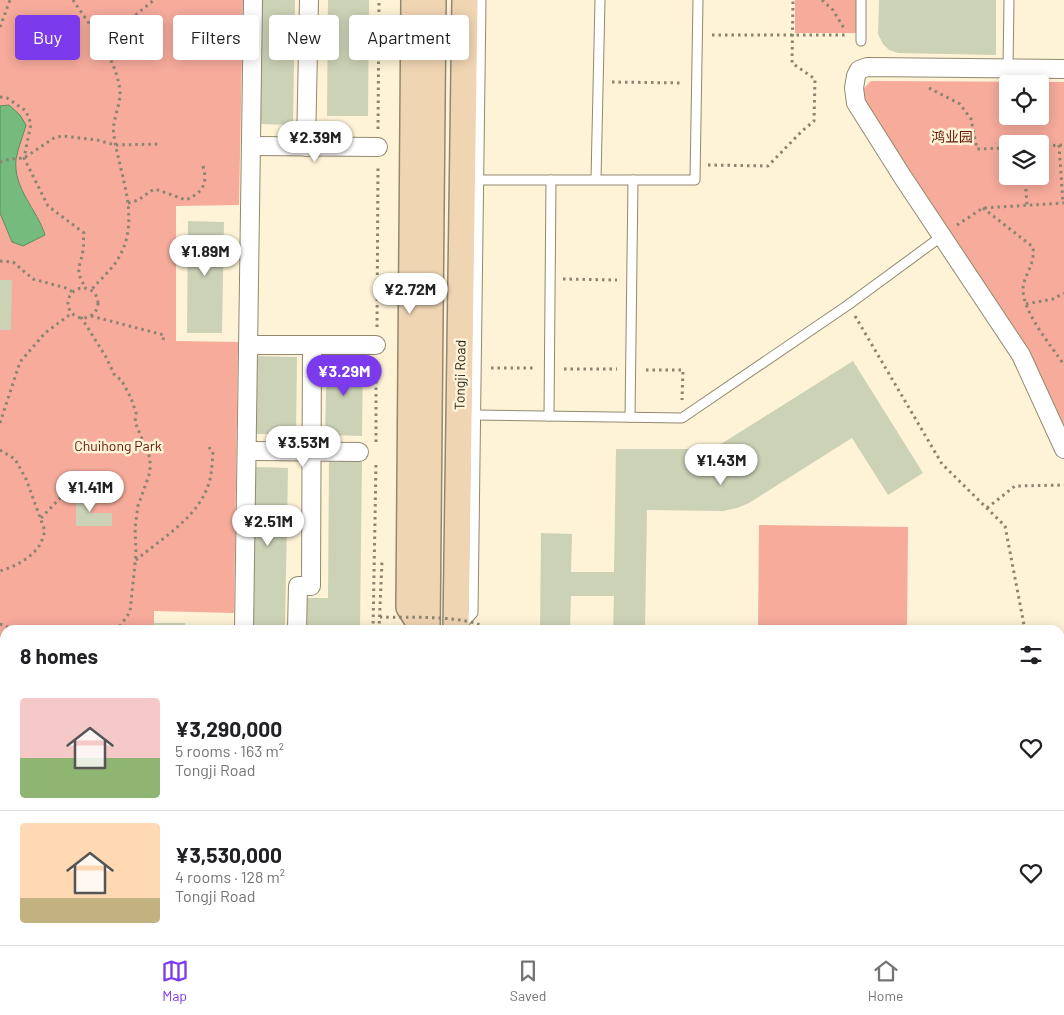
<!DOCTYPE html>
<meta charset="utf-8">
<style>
body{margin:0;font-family:Barlow,"Noto Sans SC",sans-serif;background:#f2f2f2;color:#202124;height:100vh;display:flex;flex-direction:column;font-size:19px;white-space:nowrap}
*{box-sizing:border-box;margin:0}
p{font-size:16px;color:#757577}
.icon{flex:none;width:28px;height:28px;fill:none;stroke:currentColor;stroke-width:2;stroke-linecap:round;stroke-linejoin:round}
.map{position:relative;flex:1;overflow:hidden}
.sheet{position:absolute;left:0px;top:625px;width:1065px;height:320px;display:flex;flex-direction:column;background:#fff;border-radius:15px 15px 0 0;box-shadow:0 2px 12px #0003}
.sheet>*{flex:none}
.banner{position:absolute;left:15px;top:15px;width:500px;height:45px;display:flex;gap:10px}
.tools{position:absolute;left:999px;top:75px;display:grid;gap:10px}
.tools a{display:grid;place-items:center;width:50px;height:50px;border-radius:5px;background:#fff;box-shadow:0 2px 12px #0003;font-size:25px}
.price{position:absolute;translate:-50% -42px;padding:0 11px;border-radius:18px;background:#fff;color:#222;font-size:16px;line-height:32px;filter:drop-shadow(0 1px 2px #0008)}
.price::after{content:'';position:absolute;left:50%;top:30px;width:15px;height:11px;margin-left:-8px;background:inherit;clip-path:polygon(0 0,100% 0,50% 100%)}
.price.on{background:#7c3aed;color:#fff}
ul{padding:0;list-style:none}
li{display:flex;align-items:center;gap:15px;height:125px;padding:0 20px}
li+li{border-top:1px solid #e0e0e0}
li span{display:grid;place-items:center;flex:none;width:140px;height:100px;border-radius:5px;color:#555}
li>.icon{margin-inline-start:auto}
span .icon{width:60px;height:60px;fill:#fffc;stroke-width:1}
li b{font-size:21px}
h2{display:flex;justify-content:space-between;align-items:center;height:60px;padding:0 20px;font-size:21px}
.pill{padding:0 18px;border-radius:5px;background:#fff;box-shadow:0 2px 12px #0003;font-size:18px;line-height:45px}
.pill.on{background:#7c3aed;color:#fff}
.tab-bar{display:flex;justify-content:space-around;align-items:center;height:70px;border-top:1px solid #e0e0e0;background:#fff;font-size:14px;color:#757577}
.tab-bar a{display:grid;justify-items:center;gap:2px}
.tab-bar .on{color:#7c3aed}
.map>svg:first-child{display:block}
.green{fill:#f6ab9b;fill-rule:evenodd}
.water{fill:#76bb7e;stroke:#5c8c5e}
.building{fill:#cbd2b6}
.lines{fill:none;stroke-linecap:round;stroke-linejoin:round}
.lane-casing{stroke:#92886e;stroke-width:11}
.street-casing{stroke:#92886e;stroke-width:20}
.secondary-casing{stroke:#92886e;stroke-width:28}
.path{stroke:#8b8471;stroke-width:3;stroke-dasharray:2.5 4;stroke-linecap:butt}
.lane{stroke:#fff;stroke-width:9}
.street{stroke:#fff;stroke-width:18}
.secondary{stroke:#f0d5b3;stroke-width:25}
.path-bridge{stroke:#8b8471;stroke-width:3;stroke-dasharray:2.5 4;stroke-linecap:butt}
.labels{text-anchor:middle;stroke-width:5;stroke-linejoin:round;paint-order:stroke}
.park-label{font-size:14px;fill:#641607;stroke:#fef3d7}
.street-label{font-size:14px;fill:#211e13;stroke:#fef3d7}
</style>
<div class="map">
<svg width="1064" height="945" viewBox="0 0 1064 945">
<rect width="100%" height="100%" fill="#fef3d7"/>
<g class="green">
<polygon points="0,0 243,0 239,205 176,206 176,341 238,342 234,613 154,611 154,630 5,630 5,678 0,678"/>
<rect x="795" y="0" width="63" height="33"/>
<path d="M871,81L1064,82V431L883,135L864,101V88ZM1008,84H1040V116H1008ZM1008,144H1040V176H1008Z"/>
<polygon points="759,525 908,527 907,630 758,630"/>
</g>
<path class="water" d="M9,105L20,115L26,125C23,136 18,148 16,159C13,189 37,209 45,235L23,246L12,242L0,213V106Z"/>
<g class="building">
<polygon points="262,0 295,0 293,125 259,124"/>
<polygon points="328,0 369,0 368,116 327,116"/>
<polygon points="879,0 996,0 996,55 898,53 889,50 883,44 878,34"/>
<polygon points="188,221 224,222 222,333 187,333"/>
<polygon points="0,280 12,280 11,330 0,330"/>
<polygon points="256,356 297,357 296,434 255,434"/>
<polygon points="327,358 363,358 362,436 325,435"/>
<polygon points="853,361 923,473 888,495 852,438 749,503 737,508 723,511 647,510 645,630 613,630 614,596 571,596 570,630 540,630 541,533 572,534 571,572 614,572 616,449 713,449"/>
<polygon points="329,459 362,459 360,627 304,626 304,598 328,598"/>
<polygon points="252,467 288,468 285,626 249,626"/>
<polygon points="76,494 91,494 91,513 112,513 112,526 76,526"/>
<rect x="154" y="623" width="31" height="7"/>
<polygon points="225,625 225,630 191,630 191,626"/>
<rect x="512" y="940" width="108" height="5"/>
</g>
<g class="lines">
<g class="lane-casing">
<g id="lane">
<polyline points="861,41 861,0"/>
<polyline points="1008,68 1009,0"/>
<polyline points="596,179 600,0"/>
<polyline points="478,180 695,180 698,0"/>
<polyline points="475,415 682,418 848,305 942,236"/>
<polyline points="549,416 551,180"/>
<polyline points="630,417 633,180"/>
<polyline points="461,626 473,613 481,0"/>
</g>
</g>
<g class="street-casing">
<g id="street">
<polyline points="1064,69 867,67 859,70 856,76 854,88 856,103 902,176 1021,355 1064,449"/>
<polyline points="251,146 378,147"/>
<polyline points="306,147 309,0"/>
<polyline points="248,345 376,345"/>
<polyline points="247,451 359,452"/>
<polyline points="244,630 253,0"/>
<polyline points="297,630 298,586 311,586 312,345"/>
<polyline points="1060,837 1064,838"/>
<polyline points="639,944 710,945"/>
</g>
</g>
<g class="secondary-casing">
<g id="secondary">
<polyline points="414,0 409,607 424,630"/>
<polyline points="427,630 433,0"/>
<polyline points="456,630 465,0"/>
<polyline points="0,722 5,722"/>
<polyline points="1060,726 1064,726"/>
<polyline points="427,940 427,945"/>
<polyline points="407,945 407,940"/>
<polyline points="455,945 455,940"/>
<polyline points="473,945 473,940"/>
</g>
</g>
<g class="path">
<path d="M73,0C91,27 116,57 120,91C121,106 111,121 114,136C120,177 143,222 116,262C109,272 99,281 91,290"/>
<polyline points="822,0 833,10 845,30"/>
<polyline points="0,27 10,0"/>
<polyline points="712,35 848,35"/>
<polyline points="104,47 111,35 154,0"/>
<polyline points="612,82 683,83"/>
<polyline points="929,88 960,104 971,119 977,149 1008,148"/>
<path d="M0,97L7,98L26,111L31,124L24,158L48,206L84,233C83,239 84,245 83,250C80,269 74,269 86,288"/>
<polyline points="378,129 379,0"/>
<polyline points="1059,145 1063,203"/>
<polyline points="1040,146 1064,145"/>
<polyline points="0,162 10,159 24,158 54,138 62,136 97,140 115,145 161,144"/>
<polyline points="708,165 768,166 802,131 814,121 815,79 792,63 793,0"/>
<polyline points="1025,176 1027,205"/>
<path d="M128,203C141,201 144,194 155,189L186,200C203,192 208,184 203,166"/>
<path d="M983,208L1033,247C1035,266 1025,272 1023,288C1022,312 1051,345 1064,365"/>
<polyline points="957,225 983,208 1064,203"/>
<polyline points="0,261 13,262 33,279 66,288 73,292"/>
<polyline points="563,279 617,280"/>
<circle cx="83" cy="303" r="15"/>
<polyline points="1026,304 1053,299 1064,293"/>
<polyline points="91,316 164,335 163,341"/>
<polyline points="855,316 942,464 1005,526 1025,630"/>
<polyline points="81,317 106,357 114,374 122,381 131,398 136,413 135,422 150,458 150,472 138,506 135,528 136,554 130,612 119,627 113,630"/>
<polyline points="377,327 378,166"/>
<polyline points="491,368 535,368"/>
<polyline points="564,369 617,369"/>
<polyline points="646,370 683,370 682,400"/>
<polyline points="0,423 20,362 45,333 72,313"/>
<polyline points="376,442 376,363"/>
<path d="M0,450L15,459L26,479L45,531C43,536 42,542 39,546C30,559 14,567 0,571"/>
<polyline points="987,508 1015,486 1064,485"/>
<polyline points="41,518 62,496 84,479"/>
<path d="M136,560C162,538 198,518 209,483C212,473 212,463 213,452L207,445"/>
<polyline points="0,624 15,630"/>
<polyline points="373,630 376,463"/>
<polyline points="379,630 382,561"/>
<polyline points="0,678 5,678"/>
<polyline points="1060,700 1064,700"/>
</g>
<use href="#lane" class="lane"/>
<use href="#street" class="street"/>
<use href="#secondary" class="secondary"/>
<path class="path-bridge" d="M380,617C407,618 469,614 489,630"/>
</g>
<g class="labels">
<g class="park-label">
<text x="952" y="142">鸿业园</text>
<text x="118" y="451">Chuihong Park</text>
</g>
<g class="street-label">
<text transform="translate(460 375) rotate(-89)" y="5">Tongji Road</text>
</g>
</g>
</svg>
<div class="tools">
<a><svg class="icon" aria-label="locate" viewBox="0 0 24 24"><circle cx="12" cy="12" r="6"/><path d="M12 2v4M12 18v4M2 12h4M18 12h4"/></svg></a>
<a><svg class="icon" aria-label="layers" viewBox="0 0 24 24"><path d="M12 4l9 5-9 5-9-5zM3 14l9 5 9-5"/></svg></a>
</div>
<b class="price" style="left:315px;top:163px">¥2.39M</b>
<b class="price" style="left:205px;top:277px">¥1.89M</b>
<b class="price" style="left:410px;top:315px">¥2.72M</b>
<b class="price on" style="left:344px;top:397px">¥3.29M</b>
<b class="price" style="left:303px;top:468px">¥3.53M</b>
<b class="price" style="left:721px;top:486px">¥1.43M</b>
<b class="price" style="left:90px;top:513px">¥1.41M</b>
<b class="price" style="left:268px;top:547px">¥2.51M</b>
<div class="banner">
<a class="pill on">Buy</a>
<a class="pill">Rent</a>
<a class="pill">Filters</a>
<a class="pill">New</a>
<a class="pill">Apartment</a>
</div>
<section class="sheet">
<h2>8 homes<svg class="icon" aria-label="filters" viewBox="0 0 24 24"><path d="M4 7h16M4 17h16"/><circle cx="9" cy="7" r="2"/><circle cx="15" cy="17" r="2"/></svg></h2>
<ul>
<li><span style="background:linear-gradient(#f6c9c9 60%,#8fb573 0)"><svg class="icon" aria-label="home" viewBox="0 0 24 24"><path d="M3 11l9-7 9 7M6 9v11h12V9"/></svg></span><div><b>¥3,290,000</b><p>5 rooms · 163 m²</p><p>Tongji Road</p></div><svg class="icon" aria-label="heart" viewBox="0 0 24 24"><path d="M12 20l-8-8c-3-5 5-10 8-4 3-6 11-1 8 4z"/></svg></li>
<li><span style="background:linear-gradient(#ffd9b3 75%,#c2b280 0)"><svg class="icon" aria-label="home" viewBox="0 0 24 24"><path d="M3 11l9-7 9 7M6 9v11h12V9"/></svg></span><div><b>¥3,530,000</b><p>4 rooms · 128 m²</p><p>Tongji Road</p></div><svg class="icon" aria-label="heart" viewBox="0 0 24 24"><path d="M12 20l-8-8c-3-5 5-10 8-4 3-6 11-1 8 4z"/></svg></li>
</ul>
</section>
</div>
<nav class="tab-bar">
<a class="on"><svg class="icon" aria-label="map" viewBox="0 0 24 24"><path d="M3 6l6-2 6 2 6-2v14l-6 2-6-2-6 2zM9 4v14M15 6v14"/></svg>Map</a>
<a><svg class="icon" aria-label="saved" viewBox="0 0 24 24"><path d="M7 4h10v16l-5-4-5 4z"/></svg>Saved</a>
<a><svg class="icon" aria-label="home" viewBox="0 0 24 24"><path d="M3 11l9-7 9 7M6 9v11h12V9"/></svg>Home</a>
</nav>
